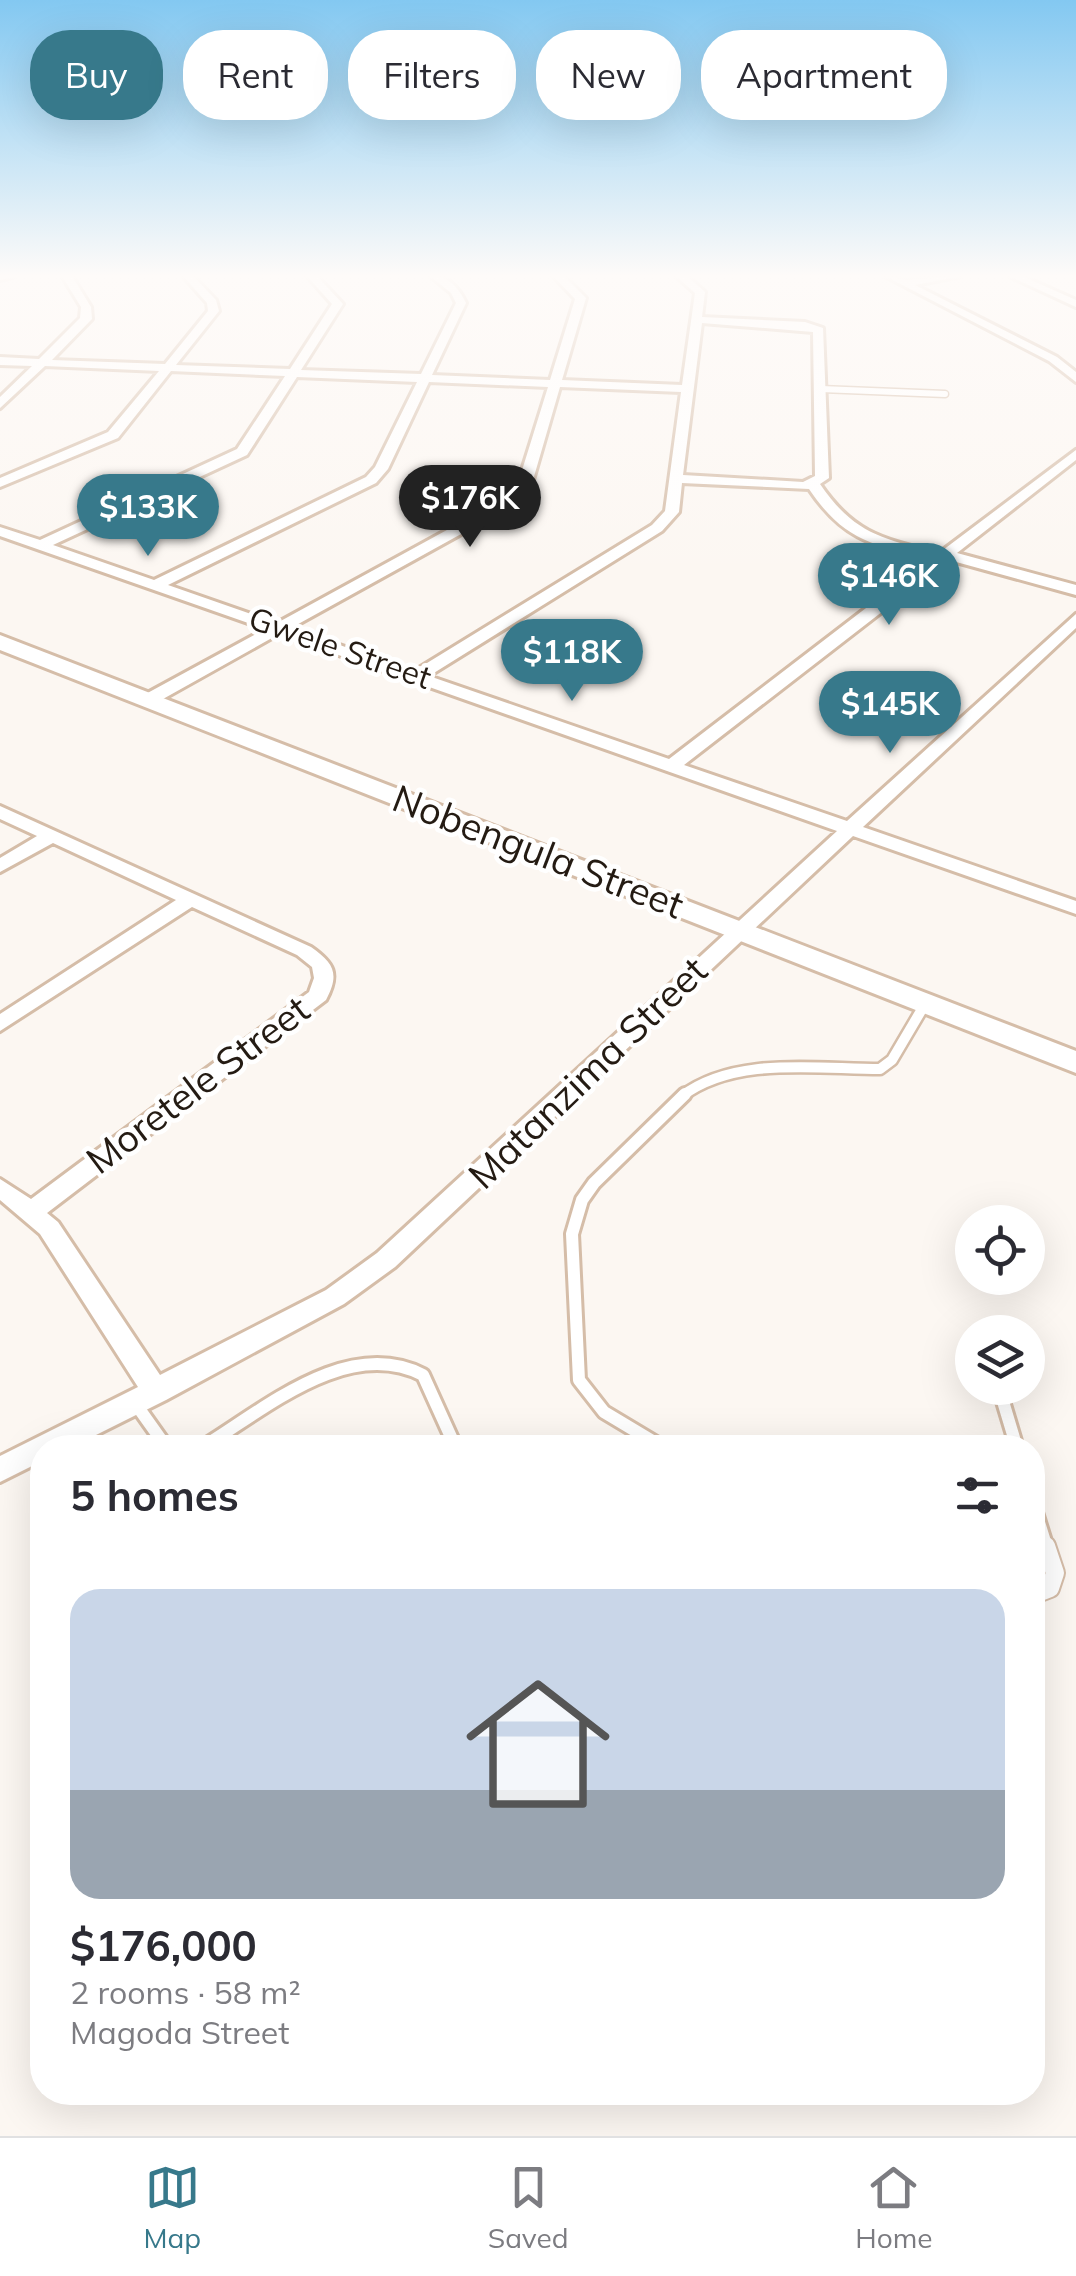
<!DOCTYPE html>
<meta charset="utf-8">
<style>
body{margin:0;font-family:Mulish,sans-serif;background:#f2f2f3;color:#2b2b33;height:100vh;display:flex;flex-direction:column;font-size:38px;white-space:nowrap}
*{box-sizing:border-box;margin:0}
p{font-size:32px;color:#7c7c81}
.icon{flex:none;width:55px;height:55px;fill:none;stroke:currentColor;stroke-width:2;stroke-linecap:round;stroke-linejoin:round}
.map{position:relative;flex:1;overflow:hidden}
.sheet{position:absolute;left:30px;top:1435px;width:1015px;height:670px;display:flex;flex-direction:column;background:#fff;border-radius:40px;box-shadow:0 10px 40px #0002}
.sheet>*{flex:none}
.hud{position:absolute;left:30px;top:30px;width:1018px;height:90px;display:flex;gap:20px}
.buttons{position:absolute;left:955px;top:1205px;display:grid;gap:20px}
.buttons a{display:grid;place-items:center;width:90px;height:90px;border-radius:50%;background:#fff;box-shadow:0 10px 40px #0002;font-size:50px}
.price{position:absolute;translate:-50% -85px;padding:0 22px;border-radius:35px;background:#37798b;color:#fff;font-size:32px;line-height:65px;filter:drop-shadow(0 2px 5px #0008)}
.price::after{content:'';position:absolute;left:50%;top:60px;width:30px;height:22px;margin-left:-15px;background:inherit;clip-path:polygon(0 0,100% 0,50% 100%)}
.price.on{background:#222;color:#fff}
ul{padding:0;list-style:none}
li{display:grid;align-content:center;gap:20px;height:530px;padding:0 40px}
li+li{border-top:2px solid #e1e1e2}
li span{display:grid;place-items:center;height:310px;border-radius:30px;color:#555}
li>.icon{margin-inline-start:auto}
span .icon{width:180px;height:180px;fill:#fffc;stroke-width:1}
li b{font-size:42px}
h2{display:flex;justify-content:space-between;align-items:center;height:120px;padding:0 40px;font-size:42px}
.tag{padding:0 35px;border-radius:40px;background:#fff;box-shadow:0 10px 40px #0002;font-size:35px;line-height:90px}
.tag.on{background:#37798b;color:#fff}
.tab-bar{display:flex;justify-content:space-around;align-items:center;height:140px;border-top:2px solid #e1e1e2;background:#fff;font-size:28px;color:#7c7c81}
.tab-bar a{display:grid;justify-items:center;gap:5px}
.tab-bar .on{color:#37798b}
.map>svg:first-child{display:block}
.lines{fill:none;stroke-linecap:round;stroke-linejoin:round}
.lane-far3-casing{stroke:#d5bda8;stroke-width:9}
.lane-far2-casing{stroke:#d5bda8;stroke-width:15}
.lane-far1-casing{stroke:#d5bda8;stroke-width:18}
.lane-casing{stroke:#d5bda8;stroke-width:22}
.street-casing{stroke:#d5bda8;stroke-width:6}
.secondary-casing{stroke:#d5bda8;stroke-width:6}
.lane-far3{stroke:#fff;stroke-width:6}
.lane-far2{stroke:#fff;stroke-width:10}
.lane-far1{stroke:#fff;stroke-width:12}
.lane{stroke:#fff;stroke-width:18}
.street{fill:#fff;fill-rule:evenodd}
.secondary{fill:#fff;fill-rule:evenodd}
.labels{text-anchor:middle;stroke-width:9;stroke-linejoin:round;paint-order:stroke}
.far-street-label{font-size:32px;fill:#241b13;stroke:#fff}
.street-label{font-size:38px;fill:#241b13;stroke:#fff}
</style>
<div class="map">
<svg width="1076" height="2136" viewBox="0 0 1076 2136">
<rect width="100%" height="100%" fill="#fcf7f2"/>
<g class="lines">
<g class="lane-far3-casing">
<polyline id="lane-far3" points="821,389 945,394"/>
</g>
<g class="lane-far2-casing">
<path id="lane-far2" d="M682,1096C735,1056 816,1069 880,1069L892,1060L925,1004"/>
</g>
<g class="lane-far1-casing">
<g id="lane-far1">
<polyline points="999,1388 1017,1448"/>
<polyline points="135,1403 167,1448"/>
<path d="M201,1448C264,1410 347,1336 423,1375L456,1448"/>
<polyline points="664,1448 604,1412 579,1380 572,1234 582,1200 594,1183 685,1094"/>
<polyline points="1032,1500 1047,1548"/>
</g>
</g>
<g class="lane-casing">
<polyline id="lane" points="1032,1595 1050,1588 1055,1573 1046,1546"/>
</g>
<g class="street-casing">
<g id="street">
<polygon points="0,276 16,276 0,280"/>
<path d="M62,276H72L91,307L92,319L52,360L165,364L208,311L207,303L183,276H193L216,300L219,311L176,365L290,369L332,304L307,276H317L343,304L301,370L421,374L456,303L451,293L430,276C448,275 459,288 466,303L432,375L550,380L575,299L553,276H564L586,298L562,380L682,385L695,293L676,276H687L705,292L702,317L805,322L823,328L829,478L820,484C854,534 883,539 939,553L1076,450V460L957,553L1076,585V595L949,560L684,765L847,821L1076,614V628L863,827L1076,901V914L853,836L395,1267L344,1304L166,1400L70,1448H42V1461L0,1482V1456L138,1387L40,1234L0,1200V1179L31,1199L309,992L314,978L312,967L297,955L192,907L0,1031V1014L176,900L53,843L0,872V858L37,836L0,819V806L311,947C334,963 340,974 326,1000L47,1213L58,1222L160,1375L326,1290L377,1253L837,831L279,634L154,704H142V696L265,629L0,536V527L40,540L237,449L285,376L171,371L118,438L0,487V478L108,432L159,371L45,366L0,408V397L32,366L0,365V357L39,359L80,318L81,307ZM702,323L813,332L815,476L803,482L683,475ZM297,377L417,382L375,467L366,477L154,580L53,545L247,455ZM429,382L548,387L519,480L509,496L277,623L168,585L376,483L388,469ZM560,387L681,392L665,511L652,525L414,671L291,628L519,502L533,480ZM682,483L809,489C844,541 873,545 930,559L669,759L429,676L662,531L679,512Z"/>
<polygon points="885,276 906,280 961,276 915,285 1057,357 1076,372 1076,382 1049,361"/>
<polygon points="1009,276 1022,276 1076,300 1076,307"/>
</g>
</g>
<g class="secondary-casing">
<polygon id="secondary" points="0,635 1076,1051 1076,1073 0,650"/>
</g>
<use href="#lane-far3" class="lane-far3"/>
<use href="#lane-far2" class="lane-far2"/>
<use href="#lane-far1" class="lane-far1"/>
<use href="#lane" class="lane"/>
<use href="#street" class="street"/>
<use href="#secondary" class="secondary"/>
</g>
<linearGradient id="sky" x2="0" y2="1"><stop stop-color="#83c8f1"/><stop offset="0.48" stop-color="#fefbf9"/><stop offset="1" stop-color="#fefbf9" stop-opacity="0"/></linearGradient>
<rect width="1076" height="575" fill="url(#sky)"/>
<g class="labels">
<g class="far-street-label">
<text transform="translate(340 648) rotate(19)" y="11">Gwele Street</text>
</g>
<g class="street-label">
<text transform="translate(538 852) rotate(21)" y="13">Nobengula Street</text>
<text transform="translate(588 1073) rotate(-44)" y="13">Matanzima Street</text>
<text transform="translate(198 1085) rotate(-37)" y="13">Moretele Street</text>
</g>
</g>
</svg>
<div class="buttons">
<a><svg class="icon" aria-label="locate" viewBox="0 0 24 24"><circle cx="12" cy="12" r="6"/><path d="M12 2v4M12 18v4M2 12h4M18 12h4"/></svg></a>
<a><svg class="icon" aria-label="layers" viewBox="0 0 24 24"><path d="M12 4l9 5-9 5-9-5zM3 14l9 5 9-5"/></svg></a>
</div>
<b class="price on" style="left:470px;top:550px">$176K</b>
<b class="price" style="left:148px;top:559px">$133K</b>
<b class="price" style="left:889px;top:628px">$146K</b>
<b class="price" style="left:572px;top:704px">$118K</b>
<b class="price" style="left:890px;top:756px">$145K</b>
<div class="hud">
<a class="tag on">Buy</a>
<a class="tag">Rent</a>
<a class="tag">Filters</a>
<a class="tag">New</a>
<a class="tag">Apartment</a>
</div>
<section class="sheet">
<h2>5 homes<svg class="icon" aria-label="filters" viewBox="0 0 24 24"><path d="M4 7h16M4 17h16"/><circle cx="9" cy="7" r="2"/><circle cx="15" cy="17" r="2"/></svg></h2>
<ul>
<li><span style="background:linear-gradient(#c9d6e8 65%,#9aa5b1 0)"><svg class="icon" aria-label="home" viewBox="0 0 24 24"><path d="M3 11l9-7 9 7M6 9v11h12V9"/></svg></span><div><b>$176,000</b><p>2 rooms · 58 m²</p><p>Magoda Street</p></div></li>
</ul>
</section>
</div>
<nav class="tab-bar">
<a class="on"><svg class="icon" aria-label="map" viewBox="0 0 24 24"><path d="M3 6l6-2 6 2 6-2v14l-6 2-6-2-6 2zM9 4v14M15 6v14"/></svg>Map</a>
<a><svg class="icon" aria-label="saved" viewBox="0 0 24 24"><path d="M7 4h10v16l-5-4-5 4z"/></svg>Saved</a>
<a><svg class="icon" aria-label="home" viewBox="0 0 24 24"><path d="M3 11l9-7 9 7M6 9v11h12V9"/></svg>Home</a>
</nav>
